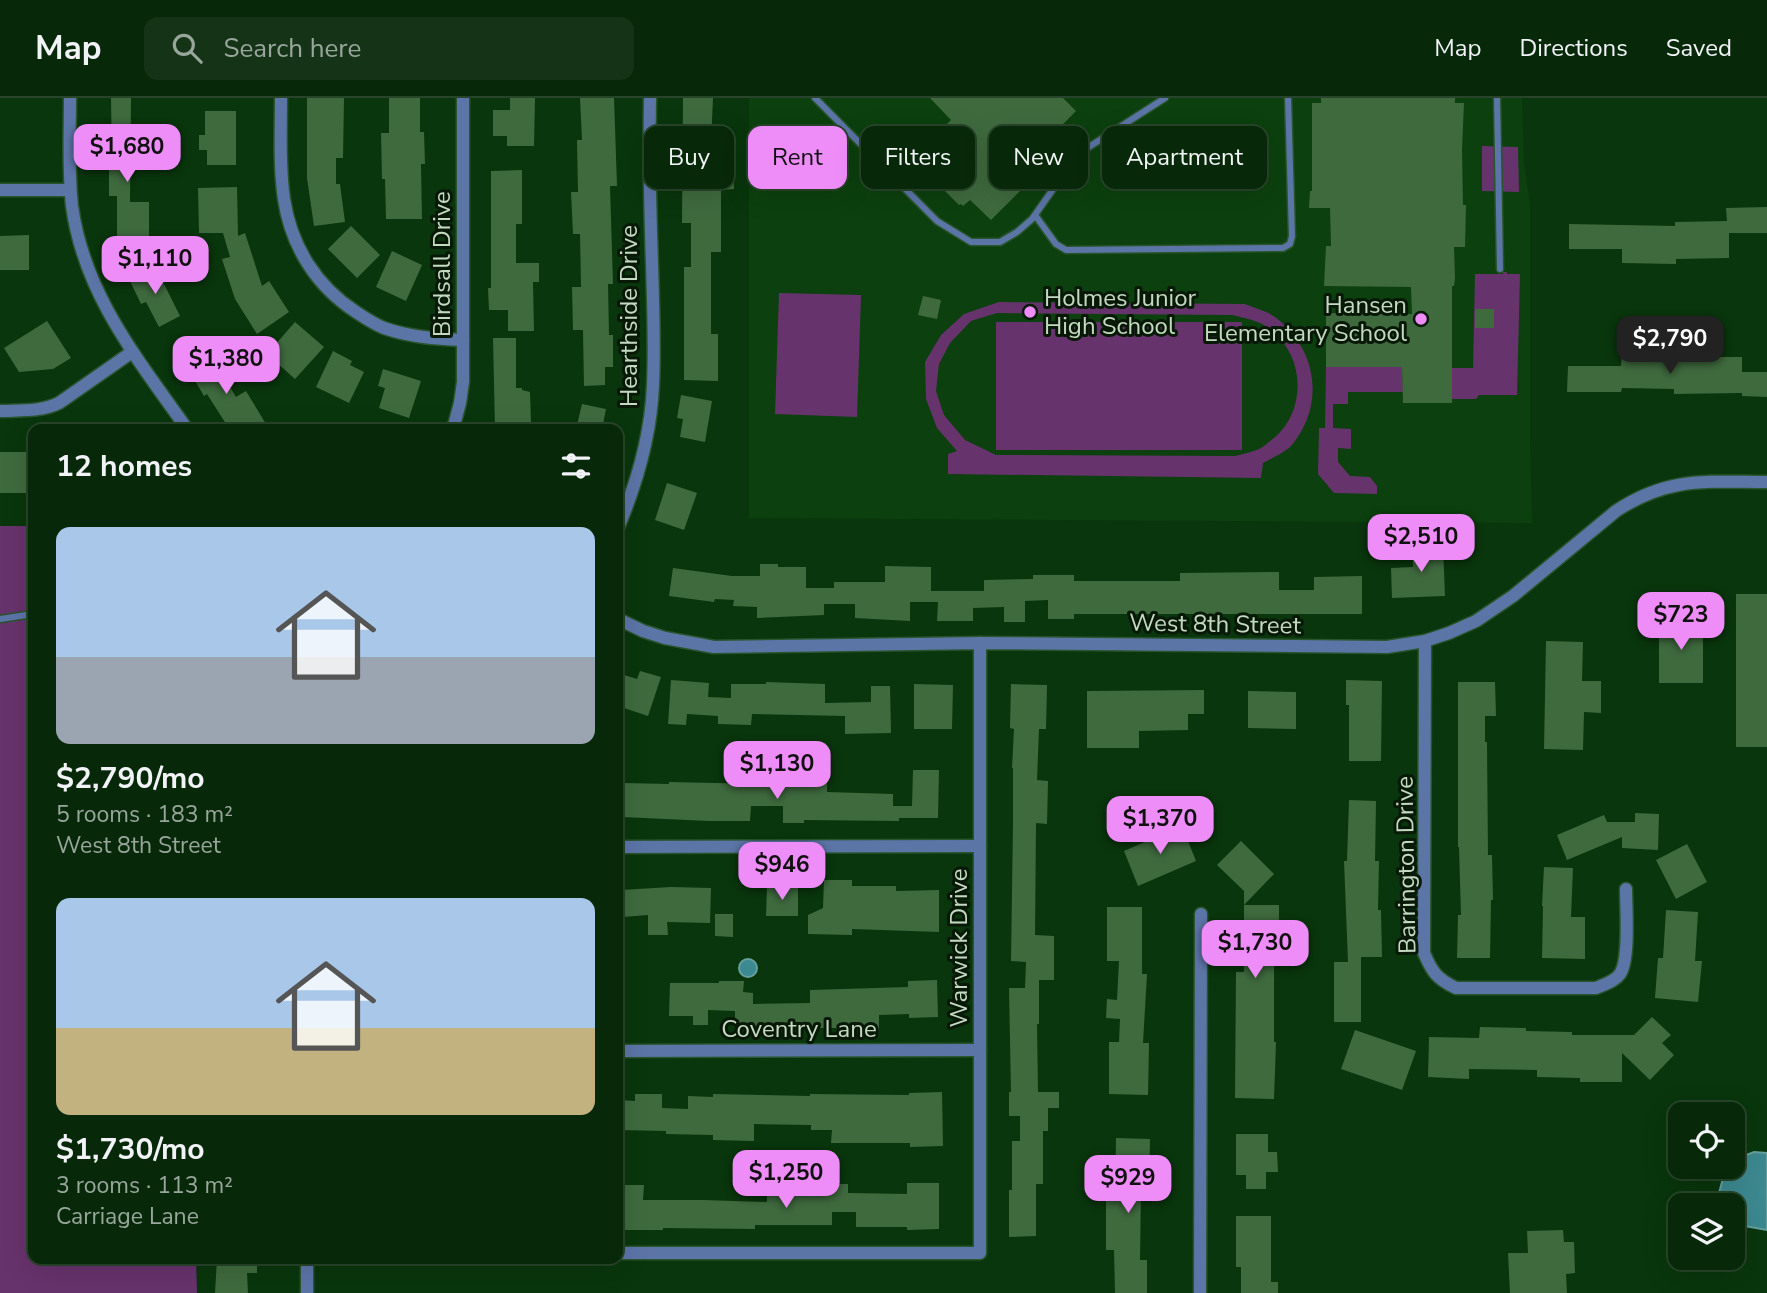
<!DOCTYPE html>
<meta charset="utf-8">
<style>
body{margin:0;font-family:"Nunito Sans",sans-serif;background:#153417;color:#f1f3f6;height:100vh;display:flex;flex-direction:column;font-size:26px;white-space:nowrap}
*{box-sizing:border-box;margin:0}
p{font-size:23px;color:#98a69c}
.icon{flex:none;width:38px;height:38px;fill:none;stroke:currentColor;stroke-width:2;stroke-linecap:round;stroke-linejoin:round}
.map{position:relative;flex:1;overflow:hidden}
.panel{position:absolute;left:28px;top:326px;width:595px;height:840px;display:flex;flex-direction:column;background:#072809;border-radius:14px;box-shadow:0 7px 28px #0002,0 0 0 2px #28442a}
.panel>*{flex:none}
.guide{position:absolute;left:644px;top:28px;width:665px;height:63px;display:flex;gap:14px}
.controls{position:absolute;left:1668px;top:1004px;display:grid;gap:14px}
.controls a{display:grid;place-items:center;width:77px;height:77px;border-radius:14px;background:#072809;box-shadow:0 7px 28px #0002,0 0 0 2px #28442a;font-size:35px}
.price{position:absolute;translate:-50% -60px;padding:0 16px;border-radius:14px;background:#ee8cf8;color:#111;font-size:23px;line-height:46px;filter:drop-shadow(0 2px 4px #0008)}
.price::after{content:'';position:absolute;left:50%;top:42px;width:21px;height:16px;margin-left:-10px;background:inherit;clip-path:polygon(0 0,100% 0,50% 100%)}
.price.on{background:#222;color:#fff}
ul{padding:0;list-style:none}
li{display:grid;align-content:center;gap:14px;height:371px;padding:0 28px}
li span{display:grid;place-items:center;height:217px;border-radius:14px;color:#555}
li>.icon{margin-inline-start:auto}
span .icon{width:126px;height:126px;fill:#fffc;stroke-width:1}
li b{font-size:30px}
h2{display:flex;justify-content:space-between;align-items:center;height:84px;padding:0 28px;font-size:30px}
.pill{padding:0 24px;border-radius:14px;background:#072809;box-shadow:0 7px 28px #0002,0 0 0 2px #28442a;font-size:24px;line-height:63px}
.pill.on{background:#ee8cf8;color:#111}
header{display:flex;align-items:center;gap:42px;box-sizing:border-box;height:98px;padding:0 35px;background:#072809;border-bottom:2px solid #28442a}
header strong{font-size:33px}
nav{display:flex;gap:38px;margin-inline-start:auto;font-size:24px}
.search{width:490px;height:63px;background:#153417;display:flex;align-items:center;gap:18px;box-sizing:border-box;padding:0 24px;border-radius:14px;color:#98a69c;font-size:26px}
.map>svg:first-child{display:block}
.built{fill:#0c400e}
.green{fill:#67336c;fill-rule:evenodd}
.water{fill:#3d8990;stroke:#65a19f;stroke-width:2}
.building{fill:#3f6a3e}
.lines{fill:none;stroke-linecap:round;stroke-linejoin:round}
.service-casing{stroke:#2a542d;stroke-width:9}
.minor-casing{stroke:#2a542d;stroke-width:15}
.service{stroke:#5c75a7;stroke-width:6}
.minor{stroke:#5c75a7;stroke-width:12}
.poi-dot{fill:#ee8cf8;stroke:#081908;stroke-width:2.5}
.labels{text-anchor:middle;stroke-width:6;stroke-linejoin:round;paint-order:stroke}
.street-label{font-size:24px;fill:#c3dac1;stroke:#081908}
.poi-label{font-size:24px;fill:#c3dac1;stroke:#081908;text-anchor:start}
</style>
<header>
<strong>Map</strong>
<div class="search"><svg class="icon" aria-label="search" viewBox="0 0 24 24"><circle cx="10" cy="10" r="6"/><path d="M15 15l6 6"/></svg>Search here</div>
<nav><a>Map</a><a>Directions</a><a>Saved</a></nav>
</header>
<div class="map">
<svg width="1767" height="1195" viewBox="0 0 1767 1195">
<rect width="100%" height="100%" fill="#09360c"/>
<polygon class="built" points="749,0 1522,0 1524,64 1530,105 1530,337 1532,425 749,420"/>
<g class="green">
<polygon points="1482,48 1518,49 1519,94 1482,93"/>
<polygon points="1503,174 1507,174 1507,176 1520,176 1517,297 1479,297 1476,301 1452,301 1452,270 1473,270 1475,176 1503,176"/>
<polygon points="779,195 861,197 857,319 775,316"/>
<path d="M999,204L1245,206C1254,210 1267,213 1275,219C1317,250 1326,307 1291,348C1284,355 1272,360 1263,365L1261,380L948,376V356L957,353L937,330L926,301L925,264L941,237L964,216ZM997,215L1232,217C1244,220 1257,222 1267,229C1305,255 1308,311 1274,340C1270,343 1265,348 1261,350C1253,354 1243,356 1235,358L996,357L965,342L944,317L936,293L939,266L950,245L971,223Z"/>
<rect x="996" y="224" width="246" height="128"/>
<polygon points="1326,269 1402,269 1403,294 1348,294 1348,306 1333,306 1333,330 1351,331 1351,351 1338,350 1338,364 1350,378 1370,379 1377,388 1377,396 1334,395 1318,376 1319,330 1325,330"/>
<polygon points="0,428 33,428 33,1160 196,1160 197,1195 0,1195"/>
</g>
<g class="water">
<circle cx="748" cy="870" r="9"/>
<polygon points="1754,1054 1767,1055 1767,1132 1733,1126 1732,1108 1719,1108 1717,1103 1723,1080 1728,1069 1732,1069 1733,1062"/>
</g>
<g class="building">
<polygon points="111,0 131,0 130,104 149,104 149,169 117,140 117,98 109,98 109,64 112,64"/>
<polygon points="307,0 344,0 343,60 336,60 336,86 340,86 345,124 314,128 307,80"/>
<polygon points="389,0 420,0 420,34 424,34 425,66 421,66 422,121 386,121 385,81 382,81 381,35 389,35"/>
<polygon points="510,0 535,0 534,48 507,48 507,38 493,38 493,12 510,12"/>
<polygon points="580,0 614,0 617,88 610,88 613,186 608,186 609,237 613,237 613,269 605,269 605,287 584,288 583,232 573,232 572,189 581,189 580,136 573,136 571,94 578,94 577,42 582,42"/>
<polygon points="683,0 713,0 710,69 733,68 734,91 721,92 721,154 711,154 711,236 718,236 718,283 684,282 684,169 691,169 691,125 682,125"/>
<polygon points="930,0 1063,0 1076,13 1021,69 1032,81 991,122 970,102 963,108 961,106 959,107 926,74 928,72 915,58 951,22"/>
<polygon points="1321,0 1455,0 1455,5 1464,5 1462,52 1463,107 1466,107 1465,149 1454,149 1455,180 1454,188 1452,188 1452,305 1403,305 1402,269 1326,269 1326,215 1412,216 1411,189 1324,188 1326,148 1331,148 1330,110 1309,110 1310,93 1312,93 1312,5 1321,5"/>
<polygon points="205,13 236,13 236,67 207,67 207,52 199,52 199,37 205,37"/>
<polygon points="522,72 522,126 516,126 516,165 539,165 539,184 533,184 534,233 508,233 508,212 489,212 488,190 491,190 491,73"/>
<polygon points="237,89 238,138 245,135 262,188 269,183 289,214 257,236 235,201 222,161 230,159 223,135 199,135 198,90"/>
<polygon points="1767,109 1767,135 1729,135 1729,160 1676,161 1676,166 1622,165 1622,151 1569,151 1569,126 1675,128 1675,124 1727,123 1726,110"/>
<polygon points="351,128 380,157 357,180 328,151"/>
<polygon points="29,137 29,172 0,172 0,138"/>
<polygon points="392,153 422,167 406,203 376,189"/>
<polygon points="155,168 180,218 159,229 146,204 141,206 129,181"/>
<polygon points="923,198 941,202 937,221 918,217"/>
<rect x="1475" y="211" width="19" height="19"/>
<polygon points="47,223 71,260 53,271 19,274 4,250"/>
<polygon points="295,224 324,249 295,281 267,256"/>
<polygon points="493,240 516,240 516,290 522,290 522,292 530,294 531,326 522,326 522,331 495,331"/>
<polygon points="333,253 352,263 350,267 364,274 349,305 316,289"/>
<polygon points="1622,254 1674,255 1674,259 1742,259 1742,274 1767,274 1767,299 1742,298 1742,295 1674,296 1674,291 1622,290 1621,294 1567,294 1568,268 1621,268"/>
<polygon points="210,255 236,299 246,293 269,331 238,331 234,325 228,329 207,296 204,298 187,269"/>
<polygon points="383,271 421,283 409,320 379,310 385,290 378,288"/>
<polygon points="681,297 712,303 705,344 680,339 683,321 677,320"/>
<polygon points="582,306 606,311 602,331 576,331"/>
<rect x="0" y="354" width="33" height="41"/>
<polygon points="667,385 697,395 684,432 655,422"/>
<polygon points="1443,447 1445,498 1392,500 1391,470 1413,469 1412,448"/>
<polygon points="760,466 778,466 778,469 806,469 806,490 834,490 834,484 885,484 885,468 931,469 931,493 984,493 984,482 1033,481 1033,477 1074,477 1074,483 1180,483 1180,475 1279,474 1279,492 1314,492 1314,479 1362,478 1362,516 1074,516 1074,521 1048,521 1048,502 1025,503 1025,524 1004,524 1004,509 973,510 973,523 937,523 938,504 910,504 910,523 855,520 855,506 824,506 824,517 757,520 757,509 733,508 734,502 715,501 714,504 669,498 673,470 732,478 760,478"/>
<rect x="1736" y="496" width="31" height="153"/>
<rect x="1659" y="524" width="44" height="61"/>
<polygon points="1546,543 1583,544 1582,583 1601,583 1601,615 1584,614 1583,652 1544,651"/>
<polygon points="640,573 661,579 648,618 618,608 618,585 621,576 637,581"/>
<polygon points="671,582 709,585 708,599 731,600 731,586 766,586 766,584 825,586 825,605 871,604 871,588 890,588 891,635 845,636 845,618 752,616 751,627 718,626 718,618 687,616 686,627 668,626"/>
<polygon points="1346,582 1382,583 1381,663 1349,663 1349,607 1346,607"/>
<polygon points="1458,584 1495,584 1496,618 1485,618 1485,644 1487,644 1488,757 1492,757 1493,802 1491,802 1490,860 1457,860 1458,817 1461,817 1459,749 1458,749"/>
<polygon points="914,586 953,587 952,631 914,631"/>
<polygon points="1011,586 1047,587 1046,631 1039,631 1037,682 1048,683 1047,726 1036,725 1035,837 1054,838 1054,882 1039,882 1039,926 1037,926 1038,994 1059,994 1059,1010 1048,1010 1048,1033 1043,1033 1043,1086 1036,1086 1036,1138 1009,1139 1009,1092 1012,1092 1012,1043 1020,1043 1020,1018 1009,1018 1009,994 1011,994 1009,890 1025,890 1026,864 1011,863 1013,725 1013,670 1012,670 1014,631 1010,630"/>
<polygon points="1204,592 1204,616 1188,616 1188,632 1139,633 1139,650 1087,650 1087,593"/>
<polygon points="1248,593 1296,594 1296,631 1248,630"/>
<polygon points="913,672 939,672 938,720 899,720 899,723 804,722 804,725 783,725 783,708 751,708 750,723 709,723 622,719 623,685 669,686 669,684 763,686 763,681 809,681 809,676 827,676 827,694 893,696 893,708 912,708"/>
<polygon points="1349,702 1376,703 1375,763 1379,763 1378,812 1381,812 1382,859 1361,859 1361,924 1334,924 1334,864 1348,864 1344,763 1347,763"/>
<polygon points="1635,715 1659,716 1658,752 1622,750 1622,739 1567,762 1557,737 1604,717 1607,724 1635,724"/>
<polygon points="1182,728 1196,763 1138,788 1124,753"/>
<polygon points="1241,743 1274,776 1244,807 1279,807 1279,862 1274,862 1274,944 1276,944 1274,1001 1235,1000 1236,874 1244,874 1244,793 1217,767"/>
<polygon points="1687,746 1707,784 1676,801 1656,762"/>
<polygon points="1544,769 1573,770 1571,819 1585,819 1585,861 1542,860 1543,808 1542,808"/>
<polygon points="824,782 852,782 852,788 896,788 896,793 939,792 939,834 852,831 852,837 808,836 808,817 823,810"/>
<polygon points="671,789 711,790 710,825 667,824 668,837 648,837 648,817 623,819 621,792"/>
<polygon points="767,789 798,789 798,818 766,818"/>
<polygon points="1107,809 1142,809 1142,876 1147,876 1143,945 1149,945 1148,997 1109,996 1109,944 1119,944 1120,921 1106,920 1107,901 1117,902 1119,863 1107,863"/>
<polygon points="1666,812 1698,814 1695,863 1702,863 1698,904 1655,900 1658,860 1663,860"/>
<polygon points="715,816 733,816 733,839 715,838"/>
<polygon points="937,882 938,919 909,920 909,916 879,917 879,933 857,934 857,930 798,930 798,934 764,935 764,929 735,928 735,913 708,912 708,927 693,927 693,918 669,918 670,885 719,885 719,883 744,883 743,894 753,895 753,906 810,905 810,892 908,889 908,883"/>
<polygon points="1652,919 1671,937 1662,945 1674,957 1650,982 1622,955 1622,984 1580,984 1580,980 1537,979 1537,972 1469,971 1469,981 1428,979 1429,939 1479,940 1480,929 1526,930 1526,933 1572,934 1572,937 1634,937"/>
<polygon points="1355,932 1416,953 1402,992 1341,971"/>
<polygon points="942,994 943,1048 910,1049 910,1045 831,1045 832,1032 811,1032 811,1027 754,1026 754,1043 713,1042 713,1037 666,1036 666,1033 619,1032 620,1002 635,1003 635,996 662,996 662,1010 688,1011 688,998 713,999 713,996 810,998 810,996 909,997 909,995"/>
<polygon points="1236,1036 1268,1036 1268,1054 1277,1054 1278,1074 1266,1074 1266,1091 1246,1091 1246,1077 1236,1077"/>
<polygon points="1116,1040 1150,1041 1149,1090 1141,1090 1140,1162 1147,1162 1147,1195 1115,1195 1114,1152 1106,1152 1106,1101 1115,1102"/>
<polygon points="907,1085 939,1085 939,1131 907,1132 907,1129 856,1129 856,1114 832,1114 832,1127 755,1127 755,1131 663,1130 663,1132 621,1132 621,1087 644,1087 643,1102 703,1102 767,1104 767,1098 809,1098 810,1086 848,1086 848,1095 907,1096"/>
<polygon points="1236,1118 1271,1118 1271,1184 1278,1184 1278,1195 1241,1195 1241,1169 1236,1169"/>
<polygon points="1563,1132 1564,1144 1574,1144 1575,1175 1566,1176 1567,1195 1510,1195 1508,1155 1528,1155 1527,1133"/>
<polygon points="217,1160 257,1160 257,1175 247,1175 248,1195 215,1195"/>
</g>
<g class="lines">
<g class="service-casing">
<g id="service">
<polyline points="815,0 937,123 971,144 1000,144 1017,134 1032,121 1078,56 1165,0"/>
<polyline points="1497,0 1500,171"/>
<polyline points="1035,117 1056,146 1066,152 1283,150 1290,146 1292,138 1288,0"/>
<polyline points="0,521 33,516"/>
</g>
</g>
<g class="minor-casing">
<g id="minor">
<path d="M70,0C70,36 68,72 72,108C84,196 137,260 187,331"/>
<path d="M281,0C281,33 279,68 284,101C291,148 316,188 356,214C365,220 374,226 384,230C410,239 436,241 463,242"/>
<polyline points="0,92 70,92"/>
<path d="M0,313C21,312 40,314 59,305L132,254"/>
<polyline points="453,331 460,305 463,284 463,0"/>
<path d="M618,430C637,385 651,337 653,287C655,246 653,205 652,165C650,110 649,55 650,0"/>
<path d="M618,521L643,533L665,540L714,549L980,545L1387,549L1425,543L1449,535L1476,523L1513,498L1616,413C1669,378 1707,384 1767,384"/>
<path d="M1425,543L1424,855C1432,874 1437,881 1456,890H1596C1605,886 1614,884 1620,876C1630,861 1626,810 1626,791"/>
<polyline points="618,749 980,748"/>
<polyline points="618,953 980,952"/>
<polyline points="618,1155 980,1155 980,545"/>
<polyline points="307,1195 307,1160"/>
<polyline points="1200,1195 1201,816"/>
</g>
</g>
<use href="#service" class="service"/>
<use href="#minor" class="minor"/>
</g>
<g class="poi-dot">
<circle cx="1030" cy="214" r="7"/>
<circle cx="1421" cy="221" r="7"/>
</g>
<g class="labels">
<g class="street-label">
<text transform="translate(442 166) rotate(-90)" y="8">Birdsall Drive</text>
<text transform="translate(629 218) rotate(-90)" y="8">Hearthside Drive</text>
<text transform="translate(1215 526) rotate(1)" y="8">West 8th Street</text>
<text transform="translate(1406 767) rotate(-91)" y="8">Barrington Drive</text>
<text transform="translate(959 850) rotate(-90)" y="8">Warwick Drive</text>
<text x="799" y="939">Coventry Lane</text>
</g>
<g class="poi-label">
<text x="1044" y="208">Holmes Junior<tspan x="1044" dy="28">High School</tspan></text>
<text x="1407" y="215" text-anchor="end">Hansen<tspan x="1407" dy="28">Elementary School</tspan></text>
</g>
</g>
</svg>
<div class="controls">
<a><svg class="icon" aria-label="locate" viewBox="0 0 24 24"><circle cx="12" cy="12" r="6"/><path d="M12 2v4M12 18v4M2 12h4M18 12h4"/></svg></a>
<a><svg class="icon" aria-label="layers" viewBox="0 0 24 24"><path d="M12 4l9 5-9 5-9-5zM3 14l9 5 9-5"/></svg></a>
</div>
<b class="price" style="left:127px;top:86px">$1,680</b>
<b class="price" style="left:155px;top:198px">$1,110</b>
<b class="price on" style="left:1670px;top:278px">$2,790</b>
<b class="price" style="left:226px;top:298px">$1,380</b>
<b class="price" style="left:1421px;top:476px">$2,510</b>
<b class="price" style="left:1681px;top:554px">$723</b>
<b class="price" style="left:777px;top:703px">$1,130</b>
<b class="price" style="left:1160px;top:758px">$1,370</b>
<b class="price" style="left:782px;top:804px">$946</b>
<b class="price" style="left:1255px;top:882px">$1,730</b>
<b class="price" style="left:786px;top:1112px">$1,250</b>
<b class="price" style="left:1128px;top:1117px">$929</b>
<div class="guide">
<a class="pill">Buy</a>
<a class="pill on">Rent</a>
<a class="pill">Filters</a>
<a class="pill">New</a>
<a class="pill">Apartment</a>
</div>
<section class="panel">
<h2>12 homes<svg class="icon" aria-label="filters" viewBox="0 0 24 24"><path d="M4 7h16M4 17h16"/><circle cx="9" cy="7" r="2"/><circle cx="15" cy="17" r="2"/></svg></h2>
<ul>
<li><span style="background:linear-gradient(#a9c7e8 60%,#9aa5b1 0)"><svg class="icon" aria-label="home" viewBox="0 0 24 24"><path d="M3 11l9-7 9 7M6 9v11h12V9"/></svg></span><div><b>$2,790/mo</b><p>5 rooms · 183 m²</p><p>West 8th Street</p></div></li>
<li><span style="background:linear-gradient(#a9c7e8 60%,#c2b280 0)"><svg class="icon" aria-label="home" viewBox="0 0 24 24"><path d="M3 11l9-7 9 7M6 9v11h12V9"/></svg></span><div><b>$1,730/mo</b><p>3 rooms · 113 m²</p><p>Carriage Lane</p></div></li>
</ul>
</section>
</div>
